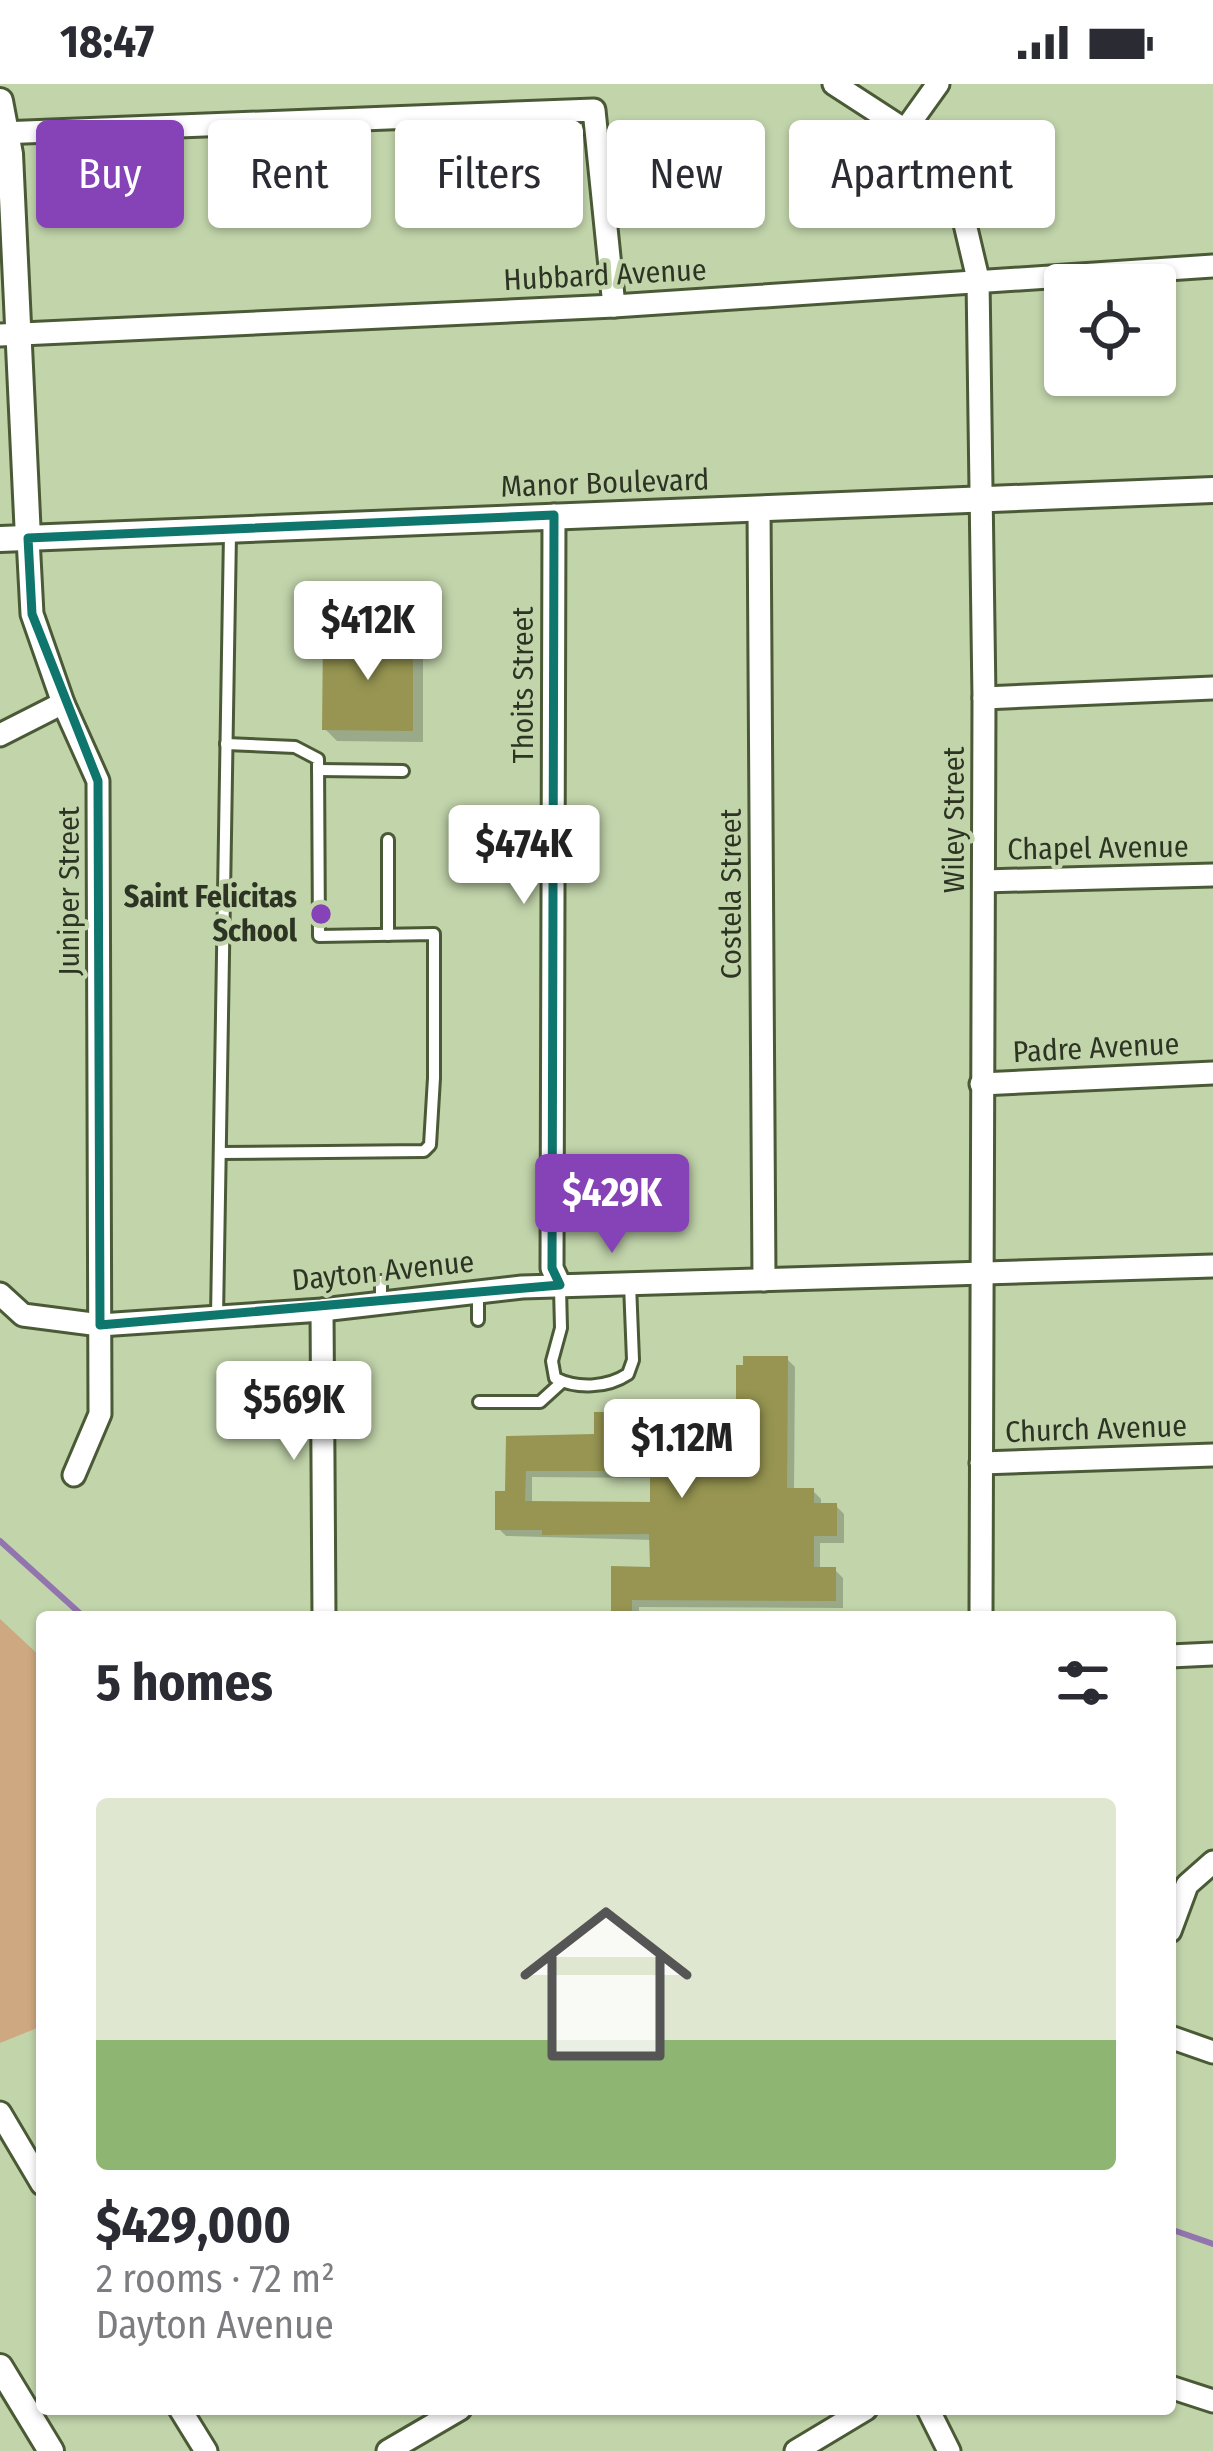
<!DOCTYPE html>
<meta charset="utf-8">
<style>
body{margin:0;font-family:"Fira Sans Condensed",sans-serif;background:#f7f7f7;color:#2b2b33;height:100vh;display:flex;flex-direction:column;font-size:45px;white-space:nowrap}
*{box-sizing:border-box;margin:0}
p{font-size:39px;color:#7c7c81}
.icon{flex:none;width:66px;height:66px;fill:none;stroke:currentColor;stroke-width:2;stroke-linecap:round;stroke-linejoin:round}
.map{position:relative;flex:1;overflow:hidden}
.drawer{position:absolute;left:36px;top:1527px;width:1140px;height:804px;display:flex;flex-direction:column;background:#fff;border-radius:12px;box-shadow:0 3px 9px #0004}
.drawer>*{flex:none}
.hud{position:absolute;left:36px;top:36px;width:1143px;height:108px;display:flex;gap:24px}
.buttons{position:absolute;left:1044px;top:180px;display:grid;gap:24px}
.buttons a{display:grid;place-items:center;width:132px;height:132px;border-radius:12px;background:#fff;box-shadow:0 3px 9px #0004;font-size:60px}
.price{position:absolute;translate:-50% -102px;padding:0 27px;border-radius:12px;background:#fff;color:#222;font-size:39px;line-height:78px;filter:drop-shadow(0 3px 6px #0008)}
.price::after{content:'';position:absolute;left:50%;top:72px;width:36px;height:27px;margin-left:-18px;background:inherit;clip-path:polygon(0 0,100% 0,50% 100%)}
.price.selected{background:#8643b7;color:#fff}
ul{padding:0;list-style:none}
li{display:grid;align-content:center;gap:24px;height:636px;padding:0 60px}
li span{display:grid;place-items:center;height:372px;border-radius:12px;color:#555}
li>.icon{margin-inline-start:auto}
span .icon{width:216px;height:216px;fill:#fffc;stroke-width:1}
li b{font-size:51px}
h2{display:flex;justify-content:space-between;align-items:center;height:144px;padding:0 60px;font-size:51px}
.pill{padding:0 42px;border-radius:12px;background:#fff;box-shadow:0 3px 9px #0004;font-size:42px;line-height:108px}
.pill.selected{background:#8643b7;color:#fff}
.status{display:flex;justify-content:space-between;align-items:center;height:84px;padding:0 60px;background:#fff;direction:ltr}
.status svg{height:33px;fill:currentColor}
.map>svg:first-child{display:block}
.green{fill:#cea880}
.shadow{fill:#0003;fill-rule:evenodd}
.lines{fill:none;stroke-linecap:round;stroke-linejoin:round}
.stream{stroke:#9274ae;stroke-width:6}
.building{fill:#979551;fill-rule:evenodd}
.service-casing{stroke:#4a5a36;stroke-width:16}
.minor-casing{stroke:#4a5a36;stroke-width:27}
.tertiary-casing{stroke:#4a5a36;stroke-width:30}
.service{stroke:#fff;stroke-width:10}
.minor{stroke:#fff;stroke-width:21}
.tertiary{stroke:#fff;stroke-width:24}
.marked{fill:none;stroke:#0f766e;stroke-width:9;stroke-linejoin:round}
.poi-dot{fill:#8643b7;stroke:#c1d4aa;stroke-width:4.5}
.labels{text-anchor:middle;stroke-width:9;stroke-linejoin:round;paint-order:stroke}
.street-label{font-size:30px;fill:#2d3424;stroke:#c1d4aa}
.poi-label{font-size:30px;font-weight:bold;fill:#2d3424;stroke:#c1d4aa;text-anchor:end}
</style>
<div class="status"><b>18:47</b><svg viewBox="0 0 49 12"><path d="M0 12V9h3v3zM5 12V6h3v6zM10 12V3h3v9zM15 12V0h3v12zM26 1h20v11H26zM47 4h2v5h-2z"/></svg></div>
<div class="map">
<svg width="1213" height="2367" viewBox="0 0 1213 2367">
<rect width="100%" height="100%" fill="#c1d4aa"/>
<polygon class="green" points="0,1535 42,1574 42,1942 0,1959"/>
<g class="shadow">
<polygon points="412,554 423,566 423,658 337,657 325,645"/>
<path d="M787,1275L795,1283L794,1407H813L821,1415V1422H836L844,1430V1459H820V1486H835L843,1494V1524L639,1523V1533H595H614L653,1486V1456L506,1452L498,1444L508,1410V1355L597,1353L643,1331L651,1339L652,1356H737L739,1343ZM532,1393L653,1394V1421L532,1420Z"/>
</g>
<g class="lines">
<g class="stream">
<polyline points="0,1457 84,1533"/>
<polyline points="1170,2145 1213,2160"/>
</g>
</g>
<g class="building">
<polygon points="323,550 413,551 413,647 322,646"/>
<path d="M743,1272H788L787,1404H814V1419H837V1452H814V1483H836V1517L632,1516V1533H611V1482L650,1483L649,1450L542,1451V1446H495V1407H505L506,1352L594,1350V1328H644L645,1353H733L730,1337L736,1339V1281H743ZM526,1387H650V1418L525,1417Z"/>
</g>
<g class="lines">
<g class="service-casing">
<g id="service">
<polyline points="318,686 403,687"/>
<polyline points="388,756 388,851"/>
<polyline points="220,1069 424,1067 430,1061 434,994 434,850 319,852 318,675 295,663 226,660"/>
<polyline points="381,1197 381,1218"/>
<path d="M560,1204L561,1244L552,1277L555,1294C577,1305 607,1304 628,1290L633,1276L630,1200"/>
<polyline points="478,1207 478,1236"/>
<polyline points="217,1233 230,449"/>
<polyline points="479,1318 540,1318 562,1298"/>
</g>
</g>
<g class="minor-casing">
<g id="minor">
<polyline points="834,0 905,46 957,106 978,195 984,614 981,1533"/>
<polyline points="905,46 938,0"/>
<polyline points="0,49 594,26 614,222"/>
<polyline points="0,251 614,222 1213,182"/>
<polyline points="759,424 764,1196"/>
<polyline points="554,431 552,1184 560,1201"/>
<polyline points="28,454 32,530 63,619 98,697 100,1330 74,1391"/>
<polyline points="984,614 1213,604"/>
<polyline points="0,651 63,619"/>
<polyline points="984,797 1213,791"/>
<polyline points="981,1000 1213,989"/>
<polyline points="0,1210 23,1231 100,1241 322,1226 522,1203 1213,1182"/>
<polyline points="322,1226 324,1533"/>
<polyline points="981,1379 1213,1371"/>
<polyline points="1170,1572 1213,1570"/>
<polyline points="1170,1847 1187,1801 1213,1778"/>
<polyline points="1170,1953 1213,1968"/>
<polyline points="0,2029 42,2100"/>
<polyline points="1170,2303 1213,2317"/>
<polyline points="180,2325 206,2367"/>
<polyline points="928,2325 949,2367"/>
<polyline points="388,2367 460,2325"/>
<polyline points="796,2367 866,2325"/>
</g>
</g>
<g class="tertiary-casing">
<g id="tertiary">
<polyline points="0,17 10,70 28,454"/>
<polyline points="0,455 1213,406"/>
<polyline points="0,2283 51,2367"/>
</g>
</g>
<use href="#service" class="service"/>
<use href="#minor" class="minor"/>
<use href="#tertiary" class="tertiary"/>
</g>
<path class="marked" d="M554,431L552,1184L560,1201L100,1241L98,697L32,530L28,454Z"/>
<circle class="poi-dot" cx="321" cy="830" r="12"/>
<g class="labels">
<g class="street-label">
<text transform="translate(605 191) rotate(-3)" y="10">Hubbard Avenue</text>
<text transform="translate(605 399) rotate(-2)" y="10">Manor Boulevard</text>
<text transform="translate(523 601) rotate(-90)" y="10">Thoits Street</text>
<text transform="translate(954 736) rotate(-90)" y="10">Wiley Street</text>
<text transform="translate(1098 764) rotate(-1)" y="10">Chapel Avenue</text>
<text transform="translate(69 807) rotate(-90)" y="10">Juniper Street</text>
<text transform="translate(731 810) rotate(-90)" y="10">Costela Street</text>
<text transform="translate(1096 964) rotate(-3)" y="10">Padre Avenue</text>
<text transform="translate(383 1187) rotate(-6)" y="10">Dayton Avenue</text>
<text transform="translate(1096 1345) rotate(-2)" y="10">Church Avenue</text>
</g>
<g class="poi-label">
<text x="297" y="823">Saint Felicitas<tspan x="297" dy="34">School</tspan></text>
</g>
</g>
</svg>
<div class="buttons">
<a><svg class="icon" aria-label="locate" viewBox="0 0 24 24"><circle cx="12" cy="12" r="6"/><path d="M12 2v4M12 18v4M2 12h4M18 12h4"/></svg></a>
</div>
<b class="price" style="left:368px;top:599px">$412K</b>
<b class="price" style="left:524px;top:823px">$474K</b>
<b class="price selected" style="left:612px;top:1172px">$429K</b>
<b class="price" style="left:294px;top:1379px">$569K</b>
<b class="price" style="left:682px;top:1417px">$1.12M</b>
<div class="hud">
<a class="pill selected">Buy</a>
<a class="pill">Rent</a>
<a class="pill">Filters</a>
<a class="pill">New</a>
<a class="pill">Apartment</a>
</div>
<section class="drawer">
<h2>5 homes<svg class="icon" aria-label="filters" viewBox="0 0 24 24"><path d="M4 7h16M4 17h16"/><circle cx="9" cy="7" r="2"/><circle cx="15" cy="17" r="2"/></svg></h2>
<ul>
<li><span style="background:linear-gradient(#dfe7d0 65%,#8fb573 0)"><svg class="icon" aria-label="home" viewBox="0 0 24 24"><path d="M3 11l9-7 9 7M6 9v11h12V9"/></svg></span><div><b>$429,000</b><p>2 rooms · 72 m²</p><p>Dayton Avenue</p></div></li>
</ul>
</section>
</div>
